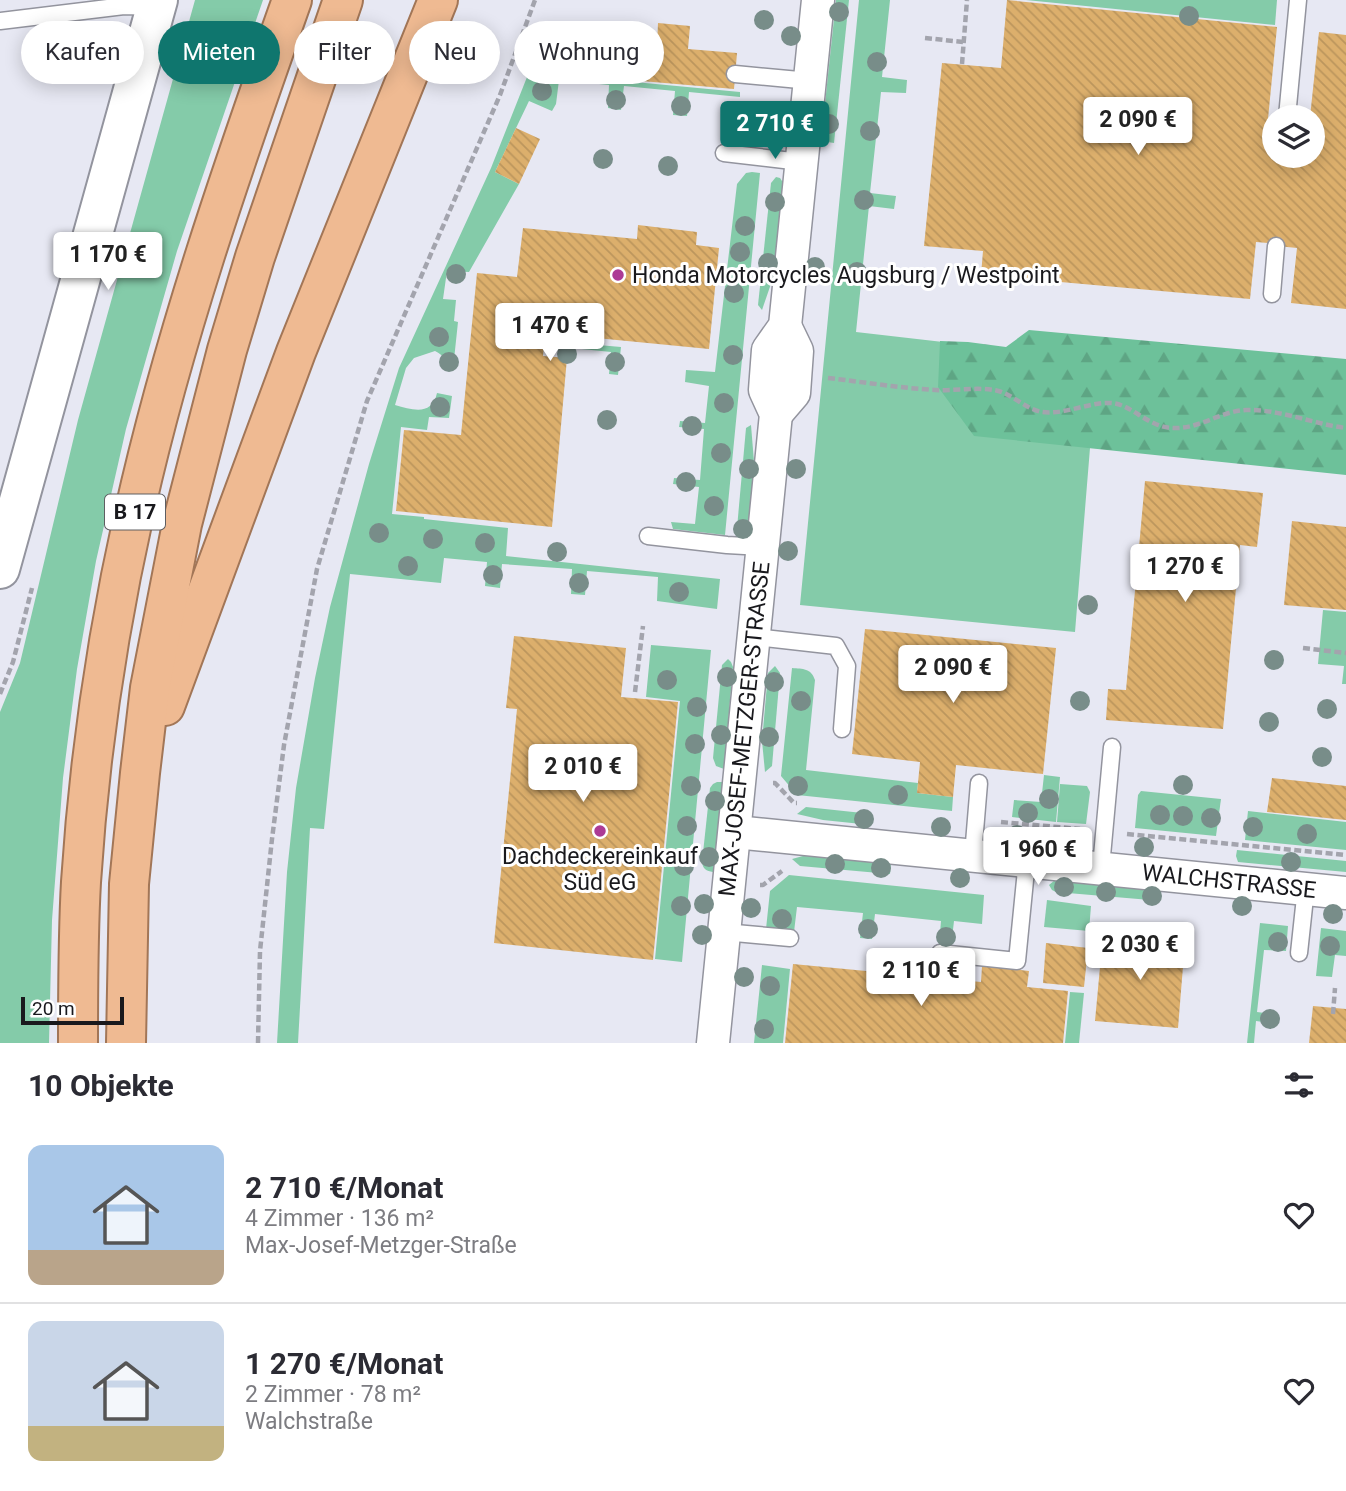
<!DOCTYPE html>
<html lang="de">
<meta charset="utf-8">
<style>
body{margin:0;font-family:Roboto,sans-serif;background:#f2f2f3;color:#2b2b33;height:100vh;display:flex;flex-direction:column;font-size:26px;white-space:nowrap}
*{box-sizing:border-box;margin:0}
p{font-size:23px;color:#7c7c81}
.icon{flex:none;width:38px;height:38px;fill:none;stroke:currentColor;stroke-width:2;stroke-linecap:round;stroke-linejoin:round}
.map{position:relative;height:1043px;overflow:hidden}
.details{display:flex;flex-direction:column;background:#fff;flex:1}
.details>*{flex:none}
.banner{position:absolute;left:21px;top:21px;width:700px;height:63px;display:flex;gap:14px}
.tools{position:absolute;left:1262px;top:105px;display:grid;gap:14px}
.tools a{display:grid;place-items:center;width:63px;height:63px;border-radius:50%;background:#fff;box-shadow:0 4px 18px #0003;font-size:35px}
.scale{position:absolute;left:21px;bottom:18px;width:103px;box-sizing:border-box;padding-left:7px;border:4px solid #19191d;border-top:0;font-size:19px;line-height:24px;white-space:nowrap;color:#19191d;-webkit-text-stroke:5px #fff;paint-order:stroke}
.price{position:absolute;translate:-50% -60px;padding:0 16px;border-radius:7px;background:#fff;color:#222;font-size:23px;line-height:46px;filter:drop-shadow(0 2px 4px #0008)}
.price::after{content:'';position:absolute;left:50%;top:42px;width:21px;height:16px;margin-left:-10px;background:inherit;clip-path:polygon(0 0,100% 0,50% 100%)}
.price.on{background:#0f766e;color:#fff}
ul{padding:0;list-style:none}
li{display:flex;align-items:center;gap:21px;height:175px;padding:0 28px}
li+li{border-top:2px solid #e1e1e2}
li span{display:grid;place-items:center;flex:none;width:196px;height:140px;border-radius:14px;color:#555}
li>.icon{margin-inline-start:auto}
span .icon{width:84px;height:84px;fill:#fffc;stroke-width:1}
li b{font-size:30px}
h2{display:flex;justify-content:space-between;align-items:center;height:84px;padding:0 28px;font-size:30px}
.tag{padding:0 24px;border-radius:32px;background:#fff;box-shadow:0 4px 18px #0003;font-size:24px;line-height:63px}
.tag.on{background:#0f766e;color:#fff}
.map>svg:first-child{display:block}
.grass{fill:#84cba9}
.forest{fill:url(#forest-firs)}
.building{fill:url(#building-back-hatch)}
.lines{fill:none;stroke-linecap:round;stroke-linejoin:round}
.service-casing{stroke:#93949e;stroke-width:19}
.minor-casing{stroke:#93949e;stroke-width:35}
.tertiary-casing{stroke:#93949e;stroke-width:42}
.trunk-casing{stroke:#a27657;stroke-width:42}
.path{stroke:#a3a4ad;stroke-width:4.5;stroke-dasharray:7 3.5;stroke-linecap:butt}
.service{stroke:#fff;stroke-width:16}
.minor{stroke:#fff;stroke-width:32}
.tertiary{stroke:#fff;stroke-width:38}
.trunk{stroke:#efba92;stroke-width:38}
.tree{fill:#788d89}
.poi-dot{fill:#ac3a95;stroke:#fff;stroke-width:2.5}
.labels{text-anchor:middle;stroke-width:6;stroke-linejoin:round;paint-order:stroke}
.shield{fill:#fff;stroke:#5e5e61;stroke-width:2}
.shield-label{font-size:21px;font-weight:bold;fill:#19191d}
.poi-label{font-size:23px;fill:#19191d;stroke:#fff;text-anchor:start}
.street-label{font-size:23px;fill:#19191d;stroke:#fff}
</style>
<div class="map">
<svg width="1346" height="1043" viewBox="0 0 1346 1043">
<defs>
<pattern id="forest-firs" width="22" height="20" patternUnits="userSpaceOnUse" patternTransform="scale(1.75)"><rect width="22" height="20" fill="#6dc19a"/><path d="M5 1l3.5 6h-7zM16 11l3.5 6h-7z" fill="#5ea584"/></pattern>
<pattern id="building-back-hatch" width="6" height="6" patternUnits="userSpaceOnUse" patternTransform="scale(1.75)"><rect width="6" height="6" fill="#dcaf6c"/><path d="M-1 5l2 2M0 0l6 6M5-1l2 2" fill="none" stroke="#bc965d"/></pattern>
</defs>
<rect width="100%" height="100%" fill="#e7e8f3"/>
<g class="grass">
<polygon points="195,0 263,0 177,251 126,429 96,561 77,669 63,778 52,920 49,1043 0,1043 0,712 20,663 78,420"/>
<polygon points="836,0 849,0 834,143 821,141"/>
<polygon points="859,0 890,0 882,77 907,80 906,93 881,92 870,193 896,196 894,209 869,206 856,332 943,342 1090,448 1075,632 800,605"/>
<polygon points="1026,0 1277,0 1275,25"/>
<path d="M529,72L740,92V97L689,92L687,116L673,115L675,91L624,86L621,110L608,108L609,85L559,80L556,104L552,111L529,101L495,172L519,184L469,272L447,271L443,299L456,300L454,321L458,322L453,369L446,368C445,358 443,355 435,351L414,358L406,368L395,405C413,410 432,416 437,393L452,396L449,418L429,417L427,430L401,427L392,514L424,517V519L508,528L506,556L720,579L717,609L657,601L658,577L587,571L585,595L571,594L572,569L502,564L500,588L485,586L487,562L444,558L441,583L350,574L324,829L310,828L298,1043H277L287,872L296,788L315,678L330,607L369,464L399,368L491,168Z"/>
<polygon points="752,172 760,173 725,535 673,529 671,522 695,524 699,487 673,484 674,478 700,480 704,429 679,427 680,421 705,423 709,386 685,382 686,370 715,372 737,184 746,173"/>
<polygon points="776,177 780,178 784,184 774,275 762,310 758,305 771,183"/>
<polygon points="564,342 621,347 618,375 609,374 611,352 572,348 571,358 563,357"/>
<polygon points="751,425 754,462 749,529 744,534 741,534 737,528 746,428"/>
<polygon points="1323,610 1346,612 1346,684 1342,684 1344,666 1318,664"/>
<polygon points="651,645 711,650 682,962 655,959 680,701 646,697"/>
<polygon points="728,659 731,662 733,667 724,769 716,766 713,758 722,665"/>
<polygon points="775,666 780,673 772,766 765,772 762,741 768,673"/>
<path d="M792,668C803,669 811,668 815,680L806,770L918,783L917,793L953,797L952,811L797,795L781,776Z"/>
<polygon points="1044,775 1060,777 1056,822 1012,817 1014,800 1041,802"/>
<path d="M717,782H723L713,872C706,871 703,869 702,862L710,788L713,784Z"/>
<polygon points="1060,784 1087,786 1090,792 1086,824 1057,822"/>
<polygon points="1141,791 1221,799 1216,836 1135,828 1138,795"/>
<polygon points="806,807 872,814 871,825 823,820 797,814"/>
<polygon points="1248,811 1346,822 1346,850 1245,840"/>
<polygon points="1237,850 1346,861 1346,872 1238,862 1236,856"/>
<polygon points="803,856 839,857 891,862 890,874 800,866 792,859"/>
<polygon points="789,875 984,895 982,924 954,921 951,947 939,945 941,921 875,914 872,939 860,938 863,913 797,907 794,932 766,929 770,891"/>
<polygon points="1055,880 1151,889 1150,900 1056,892 1052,890 1049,885"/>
<polygon points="1047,900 1091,906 1089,931 1044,927"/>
<polygon points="1260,923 1288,926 1286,951 1264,950 1257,1012 1279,1015 1278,1024 1256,1021 1254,1043 1247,1043"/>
<polygon points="1321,928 1346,931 1346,956 1335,955 1332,977 1316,976"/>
<polygon points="762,965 790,969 783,1043 754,1043"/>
<polygon points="1070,992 1084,993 1079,1043 1065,1043"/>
</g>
<polygon class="forest" points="1029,330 1346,359 1346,475 974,436 938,387 940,341 968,342 1006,347"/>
<g class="building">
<polygon points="1007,0 1277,27 1267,129 1274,130 1274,156 1312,156 1312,117 1310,117 1319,32 1346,35 1346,309 1291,303 1297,248 1268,245 1268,243 1256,242 1250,299 981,275 983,251 924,246 942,63 1001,68"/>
<polygon points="658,23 690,26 688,49 737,53 734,89 607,78 610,42 657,46"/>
<polygon points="516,128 540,139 519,184 495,172"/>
<polygon points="638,225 697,232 696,245 719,248 709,349 545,333 543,356 567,358 552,527 396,511 404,430 461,435 477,273 517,277 523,228 637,239"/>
<polygon points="1145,481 1263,493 1257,547 1240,545 1223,729 1106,720 1108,689 1126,690"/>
<polygon points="1292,521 1346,527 1346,610 1284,605"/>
<polygon points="865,629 1056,648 1043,774 956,765 953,797 917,793 920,762 852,754"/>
<polygon points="514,636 626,648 621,697 678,702 653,960 494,943 517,709 506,708"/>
<polygon points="1272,778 1346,786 1346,820 1267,812"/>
<polygon points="1103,935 1185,942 1178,1028 1095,1021"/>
<polygon points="1046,943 1088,948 1084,987 1043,983"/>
<polygon points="793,964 981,982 982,966 1029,971 1027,987 1068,991 1063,1043 785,1043"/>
<polygon points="1313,1006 1346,1009 1346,1043 1309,1043"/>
</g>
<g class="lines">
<g class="service-casing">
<g id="service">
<polyline points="0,21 124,6 156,7"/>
<polyline points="735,74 810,81"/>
<polyline points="1287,117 1298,0"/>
<polyline points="724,153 801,162"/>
<polyline points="1272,294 1276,246"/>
<polyline points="648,536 727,545 762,547"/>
<polyline points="755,637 836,646 847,666 842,729"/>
<polyline points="973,855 979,783"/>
<polyline points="1101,867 1112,747"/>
<polyline points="724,932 790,938"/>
<polyline points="940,953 1017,961 1027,860"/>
<polyline points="1299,953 1306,888"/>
</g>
</g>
<g class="minor-casing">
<g id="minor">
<polyline points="776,414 794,393 797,351 785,326"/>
<polyline points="735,832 1346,893"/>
<polyline points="713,1043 776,414 765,390 768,350 785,326 818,0"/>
</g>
</g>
<g class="tertiary-casing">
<polyline id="tertiary" points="0,569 158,0"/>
</g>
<g class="trunk-casing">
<g id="trunk">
<polyline points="165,706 296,352 438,0"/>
<path d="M78,1043C78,989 78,935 81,882C89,758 107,635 134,514C173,339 232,169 292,0"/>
<polyline points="126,1043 129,884 140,773 150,688 182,524 227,350 255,257 343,0"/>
</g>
</g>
<g class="path">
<polyline points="925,38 963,42"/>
<polyline points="962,64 967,0"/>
<path d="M828,378C864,382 899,388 935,390C953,391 975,387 994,390C1010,392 1025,409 1042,412C1065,415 1088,402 1111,403C1132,404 1148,428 1174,428C1199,429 1221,411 1246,410C1280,409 1313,424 1346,428"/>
<polyline points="1303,648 1346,653"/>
<polyline points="635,692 643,626"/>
<polyline points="0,694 13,662 32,588"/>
<polyline points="773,783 775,783 794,803 797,803"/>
<polyline points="1001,822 1080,829"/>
<polyline points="1127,834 1346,855"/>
<polyline points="760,885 763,885 782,871"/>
<polyline points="1333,1014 1335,988"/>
<polyline points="258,1043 260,951 272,839 284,745 317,569 367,401 500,95 535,0"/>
</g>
<use href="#service" class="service"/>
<use href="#minor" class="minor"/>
<use href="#tertiary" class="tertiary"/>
<use href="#trunk" class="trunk"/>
</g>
<g class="tree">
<circle cx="839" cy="12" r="10"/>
<circle cx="1189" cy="16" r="10"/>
<circle cx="764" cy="20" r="10"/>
<circle cx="791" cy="36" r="10"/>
<circle cx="877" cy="62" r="10"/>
<circle cx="542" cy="91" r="10"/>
<circle cx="616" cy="100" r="10"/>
<circle cx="681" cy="106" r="10"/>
<circle cx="753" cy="113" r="10"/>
<circle cx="782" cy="123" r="10"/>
<circle cx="829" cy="124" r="10"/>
<circle cx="870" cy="131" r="10"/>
<circle cx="603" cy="159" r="10"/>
<circle cx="668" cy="166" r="10"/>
<circle cx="864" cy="200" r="10"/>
<circle cx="775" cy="202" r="10"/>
<circle cx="745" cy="226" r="10"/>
<circle cx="740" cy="252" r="10"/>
<circle cx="768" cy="263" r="10"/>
<circle cx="815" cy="267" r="10"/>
<circle cx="857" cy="272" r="10"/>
<circle cx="456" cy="274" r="10"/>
<circle cx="734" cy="293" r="10"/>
<circle cx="439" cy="337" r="10"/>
<circle cx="567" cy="354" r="10"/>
<circle cx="733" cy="355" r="10"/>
<circle cx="449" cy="362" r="10"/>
<circle cx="615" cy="362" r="10"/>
<circle cx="724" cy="403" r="10"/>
<circle cx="440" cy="407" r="10"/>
<circle cx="607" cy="420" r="10"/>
<circle cx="692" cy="426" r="10"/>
<circle cx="721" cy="453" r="10"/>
<circle cx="749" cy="469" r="10"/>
<circle cx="796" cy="469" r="10"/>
<circle cx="686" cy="482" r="10"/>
<circle cx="714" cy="506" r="10"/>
<circle cx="743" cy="529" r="10"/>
<circle cx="379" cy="533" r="10"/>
<circle cx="433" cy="539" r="10"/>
<circle cx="485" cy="543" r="10"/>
<circle cx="788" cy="551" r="10"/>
<circle cx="557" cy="552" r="10"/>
<circle cx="408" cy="566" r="10"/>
<circle cx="493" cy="575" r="10"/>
<circle cx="579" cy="583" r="10"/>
<circle cx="679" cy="592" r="10"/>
<circle cx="1088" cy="605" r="10"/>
<circle cx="1274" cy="660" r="10"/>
<circle cx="727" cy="677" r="10"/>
<circle cx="667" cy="680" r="10"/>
<circle cx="774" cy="682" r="10"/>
<circle cx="801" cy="701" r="10"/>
<circle cx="1080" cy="701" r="10"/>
<circle cx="697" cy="707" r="10"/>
<circle cx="1327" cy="709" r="10"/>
<circle cx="1269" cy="722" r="10"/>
<circle cx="721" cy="735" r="10"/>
<circle cx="769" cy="737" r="10"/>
<circle cx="695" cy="744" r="10"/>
<circle cx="1322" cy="757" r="10"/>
<circle cx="1183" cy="785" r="10"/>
<circle cx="691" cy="786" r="10"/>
<circle cx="798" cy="786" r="10"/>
<circle cx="898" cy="795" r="10"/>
<circle cx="1049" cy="799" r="10"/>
<circle cx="715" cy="801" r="10"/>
<circle cx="1028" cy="813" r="10"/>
<circle cx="1160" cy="815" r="10"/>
<circle cx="1183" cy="816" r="10"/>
<circle cx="1211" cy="818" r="10"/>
<circle cx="864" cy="819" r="10"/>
<circle cx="687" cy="826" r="10"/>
<circle cx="941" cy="827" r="10"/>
<circle cx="1253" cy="827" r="10"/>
<circle cx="1307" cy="834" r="10"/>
<circle cx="1017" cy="835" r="10"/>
<circle cx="1072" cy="841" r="10"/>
<circle cx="1144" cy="847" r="10"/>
<circle cx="709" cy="857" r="10"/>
<circle cx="1291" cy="862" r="10"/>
<circle cx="835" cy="864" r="10"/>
<circle cx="684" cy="866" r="10"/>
<circle cx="881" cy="868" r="10"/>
<circle cx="960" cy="878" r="10"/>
<circle cx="1064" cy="887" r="10"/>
<circle cx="1106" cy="892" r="10"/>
<circle cx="1152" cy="896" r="10"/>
<circle cx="704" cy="904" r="10"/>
<circle cx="681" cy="906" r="10"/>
<circle cx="1242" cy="906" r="10"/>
<circle cx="751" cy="908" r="10"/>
<circle cx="1333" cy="914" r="10"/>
<circle cx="782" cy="919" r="10"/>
<circle cx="868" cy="929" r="10"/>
<circle cx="702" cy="935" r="10"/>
<circle cx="946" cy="937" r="10"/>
<circle cx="1278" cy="942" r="10"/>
<circle cx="1330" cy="946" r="10"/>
<circle cx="744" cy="977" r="10"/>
<circle cx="770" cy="986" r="10"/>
<circle cx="1270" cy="1019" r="10"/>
<circle cx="764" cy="1029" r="10"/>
</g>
<g class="poi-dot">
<circle cx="618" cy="275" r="7"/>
<circle cx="600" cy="831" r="7"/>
</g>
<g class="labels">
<rect class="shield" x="105" y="494.5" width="60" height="35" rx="5"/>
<g class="shield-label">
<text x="135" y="519">B 17</text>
</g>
<g class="poi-label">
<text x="632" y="283">Honda Motorcycles Augsburg / Westpoint</text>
<text x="600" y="864" text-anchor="middle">Dachdeckereinkauf<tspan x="600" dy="26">Süd eG</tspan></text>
</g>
<g class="street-label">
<text transform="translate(744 729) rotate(-84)" y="8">MAX-JOSEF-METZGER-STRASSE</text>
<text transform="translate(1229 881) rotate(6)" y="8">WALCHSTRASSE</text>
</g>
</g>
</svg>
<div class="tools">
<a><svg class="icon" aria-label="layers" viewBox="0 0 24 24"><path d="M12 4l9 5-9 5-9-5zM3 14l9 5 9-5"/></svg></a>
</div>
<div class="scale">20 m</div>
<b class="price" style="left:1138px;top:157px">2 090 €</b>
<b class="price on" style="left:775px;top:161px">2 710 €</b>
<b class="price" style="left:108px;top:292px">1 170 €</b>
<b class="price" style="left:550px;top:363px">1 470 €</b>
<b class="price" style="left:1185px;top:604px">1 270 €</b>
<b class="price" style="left:953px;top:705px">2 090 €</b>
<b class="price" style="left:583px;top:804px">2 010 €</b>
<b class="price" style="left:1038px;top:887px">1 960 €</b>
<b class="price" style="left:1140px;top:982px">2 030 €</b>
<b class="price" style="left:921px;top:1008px">2 110 €</b>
<div class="banner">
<a class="tag">Kaufen</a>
<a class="tag on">Mieten</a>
<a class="tag">Filter</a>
<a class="tag">Neu</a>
<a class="tag">Wohnung</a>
</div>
</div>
<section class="details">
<h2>10 Objekte<svg class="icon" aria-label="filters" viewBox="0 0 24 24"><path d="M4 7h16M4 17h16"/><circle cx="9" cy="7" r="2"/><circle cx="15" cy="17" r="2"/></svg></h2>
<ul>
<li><span style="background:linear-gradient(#a9c7e8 75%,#b9a48a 0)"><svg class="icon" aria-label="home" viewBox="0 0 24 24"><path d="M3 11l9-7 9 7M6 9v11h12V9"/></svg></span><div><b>2 710 €/Monat</b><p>4 Zimmer · 136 m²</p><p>Max-Josef-Metzger-Straße</p></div><svg class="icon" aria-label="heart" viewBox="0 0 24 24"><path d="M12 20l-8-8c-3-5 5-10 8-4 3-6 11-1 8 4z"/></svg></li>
<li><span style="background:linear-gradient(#c9d6e8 75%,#c2b280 0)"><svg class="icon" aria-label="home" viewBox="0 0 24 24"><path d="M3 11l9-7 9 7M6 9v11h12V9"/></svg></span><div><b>1 270 €/Monat</b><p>2 Zimmer · 78 m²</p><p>Walchstraße</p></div><svg class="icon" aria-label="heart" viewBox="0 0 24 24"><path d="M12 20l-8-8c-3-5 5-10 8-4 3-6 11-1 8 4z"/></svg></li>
</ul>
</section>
